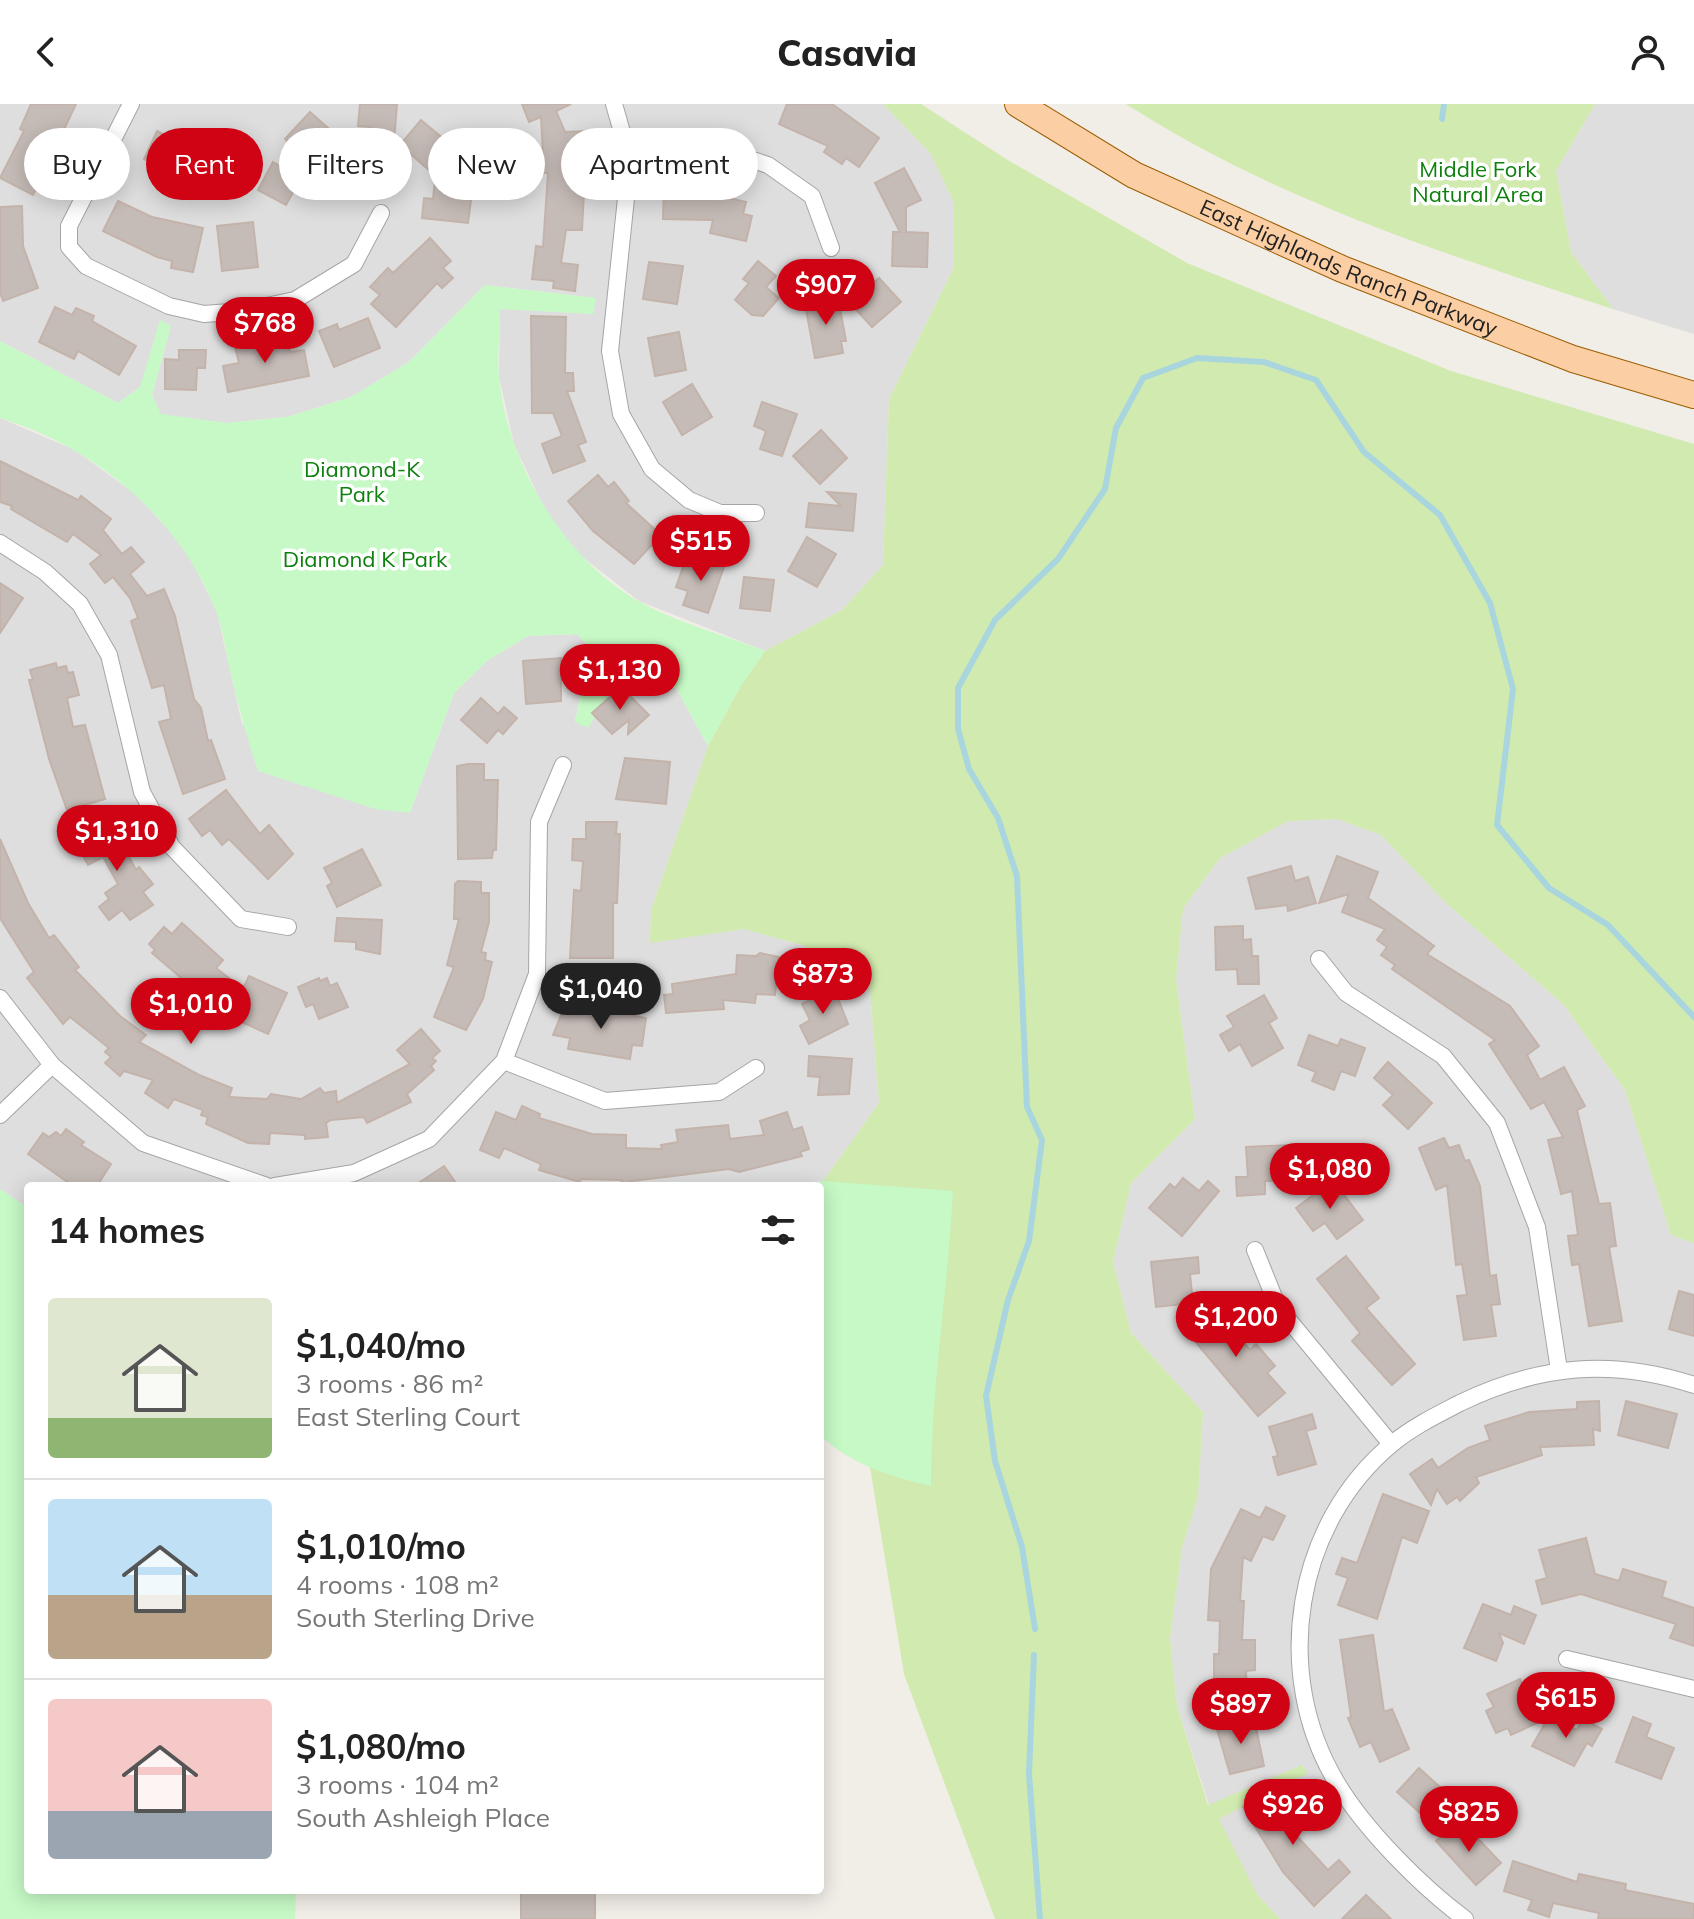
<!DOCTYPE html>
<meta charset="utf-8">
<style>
body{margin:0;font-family:Mulish,sans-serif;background:#f2f2f2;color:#222;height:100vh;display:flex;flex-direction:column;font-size:30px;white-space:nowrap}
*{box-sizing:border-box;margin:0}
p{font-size:26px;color:#767676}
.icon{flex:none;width:44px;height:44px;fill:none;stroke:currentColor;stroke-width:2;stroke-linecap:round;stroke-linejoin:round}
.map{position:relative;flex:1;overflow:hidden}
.drawer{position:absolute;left:24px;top:1078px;width:800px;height:712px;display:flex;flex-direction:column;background:#fff;border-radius:8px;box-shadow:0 4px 20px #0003}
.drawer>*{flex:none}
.guide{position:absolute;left:24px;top:24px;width:800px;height:72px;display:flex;gap:16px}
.price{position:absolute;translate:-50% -68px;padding:0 18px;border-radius:28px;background:#cf0313;color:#fff;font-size:26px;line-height:52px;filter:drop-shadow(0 2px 4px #0008)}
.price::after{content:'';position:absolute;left:50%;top:48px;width:24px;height:18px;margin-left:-12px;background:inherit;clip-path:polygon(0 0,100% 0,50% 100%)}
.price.selected{background:#222;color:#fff}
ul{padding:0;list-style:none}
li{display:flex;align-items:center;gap:24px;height:200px;padding:0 24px}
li+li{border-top:2px solid #e0e0e0}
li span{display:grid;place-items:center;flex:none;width:224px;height:160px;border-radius:8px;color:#555}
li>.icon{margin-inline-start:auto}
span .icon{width:96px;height:96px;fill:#fffc;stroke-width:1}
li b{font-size:34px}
h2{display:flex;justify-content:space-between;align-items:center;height:96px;padding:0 24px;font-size:34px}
.tag{padding:0 28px;border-radius:36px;background:#fff;box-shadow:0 4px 20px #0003;font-size:28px;line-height:72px}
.tag.selected{background:#cf0313;color:#fff}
header{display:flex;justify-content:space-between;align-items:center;height:104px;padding:0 24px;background:#fff;font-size:36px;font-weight:800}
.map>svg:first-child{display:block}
.residential{fill:#dfdede}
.grass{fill:#d0eaaf}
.park{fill:#c6f9c6}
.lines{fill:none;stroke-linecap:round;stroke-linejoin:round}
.stream{stroke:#a9d6de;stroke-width:6}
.building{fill:#c6bcb7;stroke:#c3b3aa;stroke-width:2}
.street-casing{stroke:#a5a5a5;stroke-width:18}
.primary-casing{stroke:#9b5c02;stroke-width:28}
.street{stroke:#fff;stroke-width:16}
.primary{stroke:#fbcea3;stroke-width:26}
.labels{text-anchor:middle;stroke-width:7;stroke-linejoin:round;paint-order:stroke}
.park-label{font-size:22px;fill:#0d800e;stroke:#fff}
.street-label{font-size:22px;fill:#212121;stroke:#fff}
</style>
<header><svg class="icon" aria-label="back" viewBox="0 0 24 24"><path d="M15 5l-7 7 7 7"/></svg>Casavia<svg class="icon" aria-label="person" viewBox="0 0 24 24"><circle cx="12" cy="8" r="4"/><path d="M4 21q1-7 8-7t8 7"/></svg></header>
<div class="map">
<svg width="1694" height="1815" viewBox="0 0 1694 1815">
<rect width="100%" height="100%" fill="#f1ede7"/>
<g class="residential">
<polygon points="0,0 883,0 931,50 953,97 954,163 889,295 883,461 842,506 765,547 639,497 576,448 544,404 514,340 499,273 500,204 592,210 595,194 485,181 409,258 351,293 287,313 227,319 161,311 152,291 171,222 140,283 118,299 0,237"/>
<polygon points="1595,0 1694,0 1694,230 1613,205 1571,148 1556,67"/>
<polygon points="0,314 75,346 138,392 187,447 217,508 242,620 410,709 454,589 488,556 528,532 577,530 590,544 575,617 588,623 626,559 646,555 670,573 708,642 651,806 650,838 744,825 802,841 869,874 879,999 823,1077 798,1082 28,1082 28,1104 0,1085"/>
<polygon points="1337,715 1381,731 1447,800 1563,900 1625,986 1671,1131 1694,1139 1694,1815 1280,1815 1257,1790 1218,1714 1307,1669 1303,1661 1209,1701 1177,1602 1170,1534 1182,1444 1198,1393 1203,1308 1131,1229 1113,1158 1131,1079 1195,1015 1176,876 1183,805 1220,754 1288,717"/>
</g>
<g class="grass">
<polygon points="883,0 921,0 1006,55 1187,159 1451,267 1694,340 1694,1139 1671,1131 1625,986 1563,900 1447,800 1381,731 1337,715 1288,717 1220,754 1183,805 1176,876 1195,1015 1131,1079 1113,1158 1131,1229 1203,1308 1198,1393 1182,1444 1170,1534 1177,1602 1208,1701 1302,1661 1308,1669 1219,1715 1257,1790 1280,1815 995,1815 904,1570 823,1077 879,999 869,874 802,841 744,825 650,839 651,806 708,642 740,583 765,547 842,506 883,461 889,295 954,163 953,97 931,50"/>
<path d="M1126,0H1595L1556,67L1571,148L1613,205C1445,150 1275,96 1126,0Z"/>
</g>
<g class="park">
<path d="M485,181L596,194L593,210L500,205C500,227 497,250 499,272C506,357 564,456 640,498C678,519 724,531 765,547L740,583L708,642L670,573L646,555L626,560L588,624L575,618L590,544L577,530L528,532L488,556L454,589L410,709L375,705L258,667C247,634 238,601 230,567C226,547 223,526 216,507C180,414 95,343 0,314V237L118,299L140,283L160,216L171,222L152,291L161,310L227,319L287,313L351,293L409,258Z"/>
<path d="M823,1077L953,1087C948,1186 931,1283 931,1382C891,1373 850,1360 820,1331V1082H798Z"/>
<polygon points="0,1085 28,1104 28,1786 296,1786 295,1815 0,1815"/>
</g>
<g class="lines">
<g class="stream">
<polyline points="1442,15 1444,0"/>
<polyline points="1035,1525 1022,1443 995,1357 986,1292 1008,1196 1029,1137 1042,1036 1027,1003 1017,772 998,714 969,665 958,625 958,584 995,516 1058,455 1105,385 1116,324 1143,274 1197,254 1264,258 1316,276 1364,348 1440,411 1490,499 1513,585 1497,721 1549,784 1608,821 1694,913"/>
<polyline points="1034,1551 1029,1670 1040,1815"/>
</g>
</g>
<g class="building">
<polygon points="31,0 76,0 33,91 0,74 24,27 20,25"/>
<polygon points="360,0 397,0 394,38 370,36 371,23 358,22"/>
<polygon points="522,0 571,0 556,7 565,28 586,27 587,46 578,47 580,87 584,88 582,126 566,126 561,159 578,161 575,187 553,184 554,177 532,175 536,142 543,143 548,69 544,69 541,13 529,18"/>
<polygon points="787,0 832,0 879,34 859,63 846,54 842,60 824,48 828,42 779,20"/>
<polygon points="310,8 336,31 310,59 285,35"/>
<polygon points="421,16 451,41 429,66 400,41"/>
<polygon points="157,27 189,43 176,71 144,55"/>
<polygon points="273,58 301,74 286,101 258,86"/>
<polygon points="904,64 921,96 906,103 906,128 928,129 927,163 892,162 893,128 900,128 875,79"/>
<polygon points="435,76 473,81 468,119 422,114 424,94 433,95"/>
<polygon points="664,79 703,80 703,88 746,98 743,110 752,112 746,137 710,129 713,116 663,115"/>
<polygon points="118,97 152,113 203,124 193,168 171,164 172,157 157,153 103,127"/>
<polygon points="22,102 23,142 38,184 3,197 0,188 0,103"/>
<polygon points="253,118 258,163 222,167 217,122"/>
<polygon points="430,134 451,157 443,164 453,174 442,184 437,179 396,223 371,200 380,191 370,183 388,164 393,169"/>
<polygon points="758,157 776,172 766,183 779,194 763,212 752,211 735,196 749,179 743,175"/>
<polygon points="649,158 683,162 677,200 643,195"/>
<polygon points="879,174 901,198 872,223 851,200"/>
<polygon points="838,194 846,237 841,237 843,249 815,254 805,200"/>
<polygon points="55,203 72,211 76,204 94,212 92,217 136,242 119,271 78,247 74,255 39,238"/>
<polygon points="531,212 566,213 565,269 573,269 574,287 567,287 586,338 578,341 585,357 553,369 542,340 562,332 553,309 532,309"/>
<polygon points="368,214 380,244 334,263 319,227 337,220 339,226"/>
<polygon points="679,228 686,266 655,272 648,234"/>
<polygon points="287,232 290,248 304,246 309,272 228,288 223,262 239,259 235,243"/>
<polygon points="179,246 206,246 205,264 197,264 196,286 165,285 165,255 179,256"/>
<polygon points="692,280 712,313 682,331 663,298"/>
<polygon points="762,298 797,310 782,352 760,345 766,327 754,322"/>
<polygon points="821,326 847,354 820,380 793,352"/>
<polygon points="0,357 78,396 81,392 111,415 103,426 122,450 131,443 144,458 130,470 147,492 164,485 175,512 194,595 201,604 208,637 211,636 225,675 183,690 159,618 171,615 164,581 152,584 131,517 138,514 130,494 113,473 105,479 90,460 101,451 73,430 67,438 11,405 12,402 0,398"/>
<polygon points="598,371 608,383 614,378 629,397 626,399 661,431 634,460 593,427 568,397"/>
<polygon points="827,388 856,390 853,427 806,423 809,399 841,402"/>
<polygon points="807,433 836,450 817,483 788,467"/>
<polygon points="704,450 726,457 708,509 683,501 688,487 676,483 684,460 699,465"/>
<polygon points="744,473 774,476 770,507 740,504"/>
<polygon points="0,479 23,494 0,529"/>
<polygon points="561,554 561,597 526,600 523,557"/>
<polygon points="56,559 57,564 66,562 68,569 73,568 79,591 67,594 73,623 85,621 105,695 67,706 49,655 29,576 33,576 30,566"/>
<polygon points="621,583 649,611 628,630 629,616 612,630 592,609"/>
<polygon points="481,594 498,610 504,603 517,614 503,630 498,626 487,639 461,616"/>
<polygon points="625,654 670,658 666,700 616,695"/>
<polygon points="468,660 484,660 484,676 498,676 496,746 493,746 492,754 458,755 457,662"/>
<polygon points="226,686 260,730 269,721 293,750 268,775 229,735 222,741 210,726 202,732 189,715"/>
<polygon points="586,718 617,718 616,730 620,730 617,799 613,799 613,854 570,854 574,786 581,787 583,757 572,756 573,735 586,735"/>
<polygon points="99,721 104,729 109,726 112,733 117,730 136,766 139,763 153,780 143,788 153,801 130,816 122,806 109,816 99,803 109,795 105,789 118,780 103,753 88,761 74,735"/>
<polygon points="0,735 28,799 49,834 54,831 79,863 75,866 120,912 146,931 139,938 199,971 232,984 229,993 267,995 271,990 301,995 320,984 324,989 336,987 337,999 410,960 397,946 421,925 440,947 432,954 436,957 431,962 434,966 407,990 411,998 367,1019 364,1013 331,1016 326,1019 328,1033 305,1035 305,1031 270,1029 269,1040 248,1039 206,1020 208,1013 201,1011 203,1006 174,995 168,1004 145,989 153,976 124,967 120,972 105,959 111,953 105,948 109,944 70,913 63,920 27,874 34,868 0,814"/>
<polygon points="362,745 381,781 337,803 327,782 332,779 324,764"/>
<polygon points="1337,752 1378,768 1368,794 1434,842 1427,850 1510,902 1539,942 1527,951 1540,976 1564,963 1585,1002 1577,1006 1599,1100 1610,1099 1616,1142 1609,1143 1622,1217 1589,1222 1579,1160 1572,1161 1568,1132 1578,1131 1572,1087 1561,1090 1548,1036 1563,1033 1544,998 1531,1005 1489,940 1495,936 1392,865 1395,861 1381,851 1387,843 1377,836 1385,825 1342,808 1349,790 1319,799"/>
<polygon points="1291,762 1295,777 1308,773 1316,799 1288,807 1287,801 1256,805 1248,774"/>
<polygon points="458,777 481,778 481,789 489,789 489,818 481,848 486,849 485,856 492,858 483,895 466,926 434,913 454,863 447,861 459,815 454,815 455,780"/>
<polygon points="337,814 382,816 380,850 356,845 356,838 335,837"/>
<polygon points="182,819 223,856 216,864 243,885 249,872 287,889 268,930 222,909 152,849 155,846 149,840 164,823 172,830"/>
<polygon points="1243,822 1243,836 1251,835 1252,852 1258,852 1259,880 1238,880 1237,865 1216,866 1215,823"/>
<polygon points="760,849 779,853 775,891 756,890 755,899 723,896 724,905 666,909 664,891 673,890 672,880 736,870 737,851 756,852"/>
<polygon points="319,874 320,877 327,874 330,882 337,879 348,903 319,915 313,900 306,903 298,883"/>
<polygon points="834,884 848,920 809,940 800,922 810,916 802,900"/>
<polygon points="1264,891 1277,914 1269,919 1283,944 1252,962 1240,940 1229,947 1220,931 1234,923 1227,912"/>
<polygon points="575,901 646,914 642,942 632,941 630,955 568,945 570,934 553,931 564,904 574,906"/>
<polygon points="1309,931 1338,942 1341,935 1365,944 1355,972 1341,967 1334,986 1312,977 1316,968 1298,961"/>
<polygon points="809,952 852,955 849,990 818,991 820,973 808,972"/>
<polygon points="1388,958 1432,999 1408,1025 1383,1001 1393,991 1374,974"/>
<polygon points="522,1002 540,1010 539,1014 592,1030 626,1031 626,1044 662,1045 661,1041 678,1038 676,1026 728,1021 730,1035 764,1031 760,1017 787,1008 793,1026 802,1023 809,1045 800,1048 802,1052 739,1068 729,1065 690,1070 632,1077 624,1081 621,1076 581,1075 580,1078 539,1066 541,1060 504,1044 499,1054 480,1046 496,1008 516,1016"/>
<polygon points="66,1025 84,1038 81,1041 111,1060 97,1082 73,1082 28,1050 43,1029 49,1033 56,1028 61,1032"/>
<polygon points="1444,1034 1449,1044 1459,1041 1465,1057 1469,1056 1480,1082 1490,1172 1496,1171 1500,1200 1491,1201 1496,1232 1464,1236 1457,1192 1467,1191 1462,1160 1456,1161 1447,1081 1436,1086 1419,1044"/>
<polygon points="1289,1041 1290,1076 1265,1077 1265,1090 1237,1092 1236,1073 1248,1073 1246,1043"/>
<polygon points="444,1062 458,1082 414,1082"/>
<polygon points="1183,1074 1199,1087 1208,1077 1219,1087 1182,1132 1149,1104 1170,1080 1175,1084"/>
<polygon points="1333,1076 1363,1116 1337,1135 1325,1119 1313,1127 1296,1104"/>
<polygon points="1346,1152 1379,1194 1366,1204 1415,1260 1392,1281 1352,1237 1360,1229 1317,1175"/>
<polygon points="1198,1153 1199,1169 1190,1170 1193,1199 1156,1203 1151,1158"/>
<polygon points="1679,1187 1694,1191 1694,1232 1669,1225"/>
<polygon points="1214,1196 1228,1213 1225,1215 1250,1246 1256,1240 1275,1262 1267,1269 1285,1289 1258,1312 1188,1229 1198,1220 1193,1213"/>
<polygon points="1599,1297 1600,1327 1593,1325 1594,1341 1540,1343 1542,1351 1476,1373 1479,1379 1460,1397 1457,1393 1447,1400 1437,1385 1431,1401 1410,1370 1432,1355 1438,1364 1468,1344 1490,1336 1485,1322 1529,1308 1577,1305 1577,1298"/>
<polygon points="1626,1297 1677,1310 1668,1344 1618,1331"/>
<polygon points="1312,1310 1316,1324 1306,1327 1316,1360 1278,1371 1273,1353 1278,1352 1269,1323"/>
<polygon points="1383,1390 1429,1407 1417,1439 1402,1433 1377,1515 1338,1501 1348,1474 1336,1470 1342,1454 1357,1459"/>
<polygon points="1266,1403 1285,1412 1273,1436 1263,1432 1251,1457 1243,1453 1240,1497 1244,1497 1242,1536 1255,1536 1255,1566 1246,1567 1247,1594 1214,1595 1214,1550 1219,1550 1220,1517 1208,1516 1211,1465 1241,1405 1260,1414"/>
<polygon points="1586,1434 1595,1470 1619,1477 1623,1465 1666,1478 1662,1493 1694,1504 1694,1542 1670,1534 1676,1520 1581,1490 1542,1500 1536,1477 1547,1474 1539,1446"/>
<polygon points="1483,1500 1511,1511 1514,1502 1536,1511 1524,1540 1499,1529 1503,1539 1496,1557 1464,1544"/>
<polygon points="1373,1531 1384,1608 1392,1605 1409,1645 1380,1658 1371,1638 1360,1643 1348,1614 1351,1613 1340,1536"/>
<polygon points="1520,1575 1539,1618 1511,1631 1508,1624 1496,1629 1486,1607 1494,1603 1487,1590"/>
<polygon points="1633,1613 1651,1620 1646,1633 1674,1644 1661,1675 1616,1658"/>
<polygon points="1254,1614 1264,1662 1230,1670 1216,1622"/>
<polygon points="1548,1614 1577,1626 1583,1615 1602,1625 1592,1642 1587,1639 1574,1662 1532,1642"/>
<polygon points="1419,1664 1452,1694 1430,1718 1397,1688"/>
<polygon points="1271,1685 1292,1710 1297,1706 1308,1723 1295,1730 1328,1766 1339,1756 1350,1768 1314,1802 1283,1768 1243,1703"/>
<polygon points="1466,1722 1501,1759 1476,1781 1436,1737 1448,1726 1454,1733"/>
<polygon points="1513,1757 1577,1778 1579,1770 1626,1780 1625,1786 1694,1800 1694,1815 1598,1815 1599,1809 1553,1799 1549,1813 1528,1806 1532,1796 1504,1787"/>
<rect x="521" y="1786" width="74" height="29"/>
<polygon points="1366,1791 1391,1815 1342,1815"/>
</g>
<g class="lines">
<g class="street-casing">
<g id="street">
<polyline points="131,0 69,122 69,143 86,162 169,202 204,210 243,207 295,196 354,160 381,109"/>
<polyline points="614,0 630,56 610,247 621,310 652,365 689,396 720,409 756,409"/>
<polyline points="630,56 647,46 706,41 768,61 812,92 831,144"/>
<polyline points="0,439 45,468 80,500 109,551 142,688 172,743 241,815 288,823"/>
<polyline points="1319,855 1346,889 1443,952 1497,1019 1537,1123 1559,1266"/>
<polyline points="0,894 52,961 143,1039 267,1082"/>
<polyline points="504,957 605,997 719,988 756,964"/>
<polyline points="0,1011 52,961"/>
<polyline points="275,1082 354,1069 429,1035 504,957 537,870 539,718 563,661"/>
<polyline points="1255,1146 1278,1203 1391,1340"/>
<polyline points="1567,1555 1694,1585"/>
<path d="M1465,1815C1421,1782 1365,1726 1337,1679C1271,1570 1294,1420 1393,1339C1414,1322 1437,1311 1460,1299C1539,1261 1611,1254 1694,1281"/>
</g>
</g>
<g class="primary-casing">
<g id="primary">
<path id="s1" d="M1018,0L1134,71L1342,165L1573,255L1694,291"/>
</g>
</g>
<use href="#street" class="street"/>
<use href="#primary" class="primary"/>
</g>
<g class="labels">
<g class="park-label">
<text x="1478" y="73">Middle Fork<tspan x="1478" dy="25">Natural Area</tspan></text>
<text x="362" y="373">Diamond-K<tspan x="362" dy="25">Park</tspan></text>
<text x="365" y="463">Diamond K Park</text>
</g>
<g class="street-label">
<text dy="8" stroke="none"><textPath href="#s1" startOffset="370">East Highlands Ranch Parkway</textPath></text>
</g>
</g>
</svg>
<b class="price" style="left:826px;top:223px">$907</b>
<b class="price" style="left:265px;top:261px">$768</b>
<b class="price" style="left:701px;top:479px">$515</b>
<b class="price" style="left:620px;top:608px">$1,130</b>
<b class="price" style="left:117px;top:769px">$1,310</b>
<b class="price" style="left:823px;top:912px">$873</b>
<b class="price selected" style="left:601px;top:927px">$1,040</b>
<b class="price" style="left:191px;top:942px">$1,010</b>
<b class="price" style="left:1330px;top:1107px">$1,080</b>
<b class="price" style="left:1236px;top:1255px">$1,200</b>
<b class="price" style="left:1566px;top:1636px">$615</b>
<b class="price" style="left:1241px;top:1642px">$897</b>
<b class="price" style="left:1293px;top:1743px">$926</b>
<b class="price" style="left:1469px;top:1750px">$825</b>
<div class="guide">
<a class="tag">Buy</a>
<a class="tag selected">Rent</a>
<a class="tag">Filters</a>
<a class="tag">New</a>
<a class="tag">Apartment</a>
</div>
<section class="drawer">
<h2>14 homes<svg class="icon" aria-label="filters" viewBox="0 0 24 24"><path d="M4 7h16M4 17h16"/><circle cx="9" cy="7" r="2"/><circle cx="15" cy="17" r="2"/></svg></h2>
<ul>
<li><span style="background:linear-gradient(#dfe7d0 75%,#8fb573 0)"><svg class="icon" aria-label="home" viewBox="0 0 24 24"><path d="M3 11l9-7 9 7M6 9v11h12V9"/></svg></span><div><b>$1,040/mo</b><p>3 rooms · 86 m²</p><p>East Sterling Court</p></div></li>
<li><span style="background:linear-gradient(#bfe0f5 60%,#b9a48a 0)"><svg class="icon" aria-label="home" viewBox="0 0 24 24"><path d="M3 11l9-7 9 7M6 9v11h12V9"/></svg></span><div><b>$1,010/mo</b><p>4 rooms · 108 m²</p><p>South Sterling Drive</p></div></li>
<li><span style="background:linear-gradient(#f6c9c9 70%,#9aa5b1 0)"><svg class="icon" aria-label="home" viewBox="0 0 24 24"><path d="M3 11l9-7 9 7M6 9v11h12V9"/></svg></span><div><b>$1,080/mo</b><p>3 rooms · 104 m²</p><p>South Ashleigh Place</p></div></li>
</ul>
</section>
</div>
